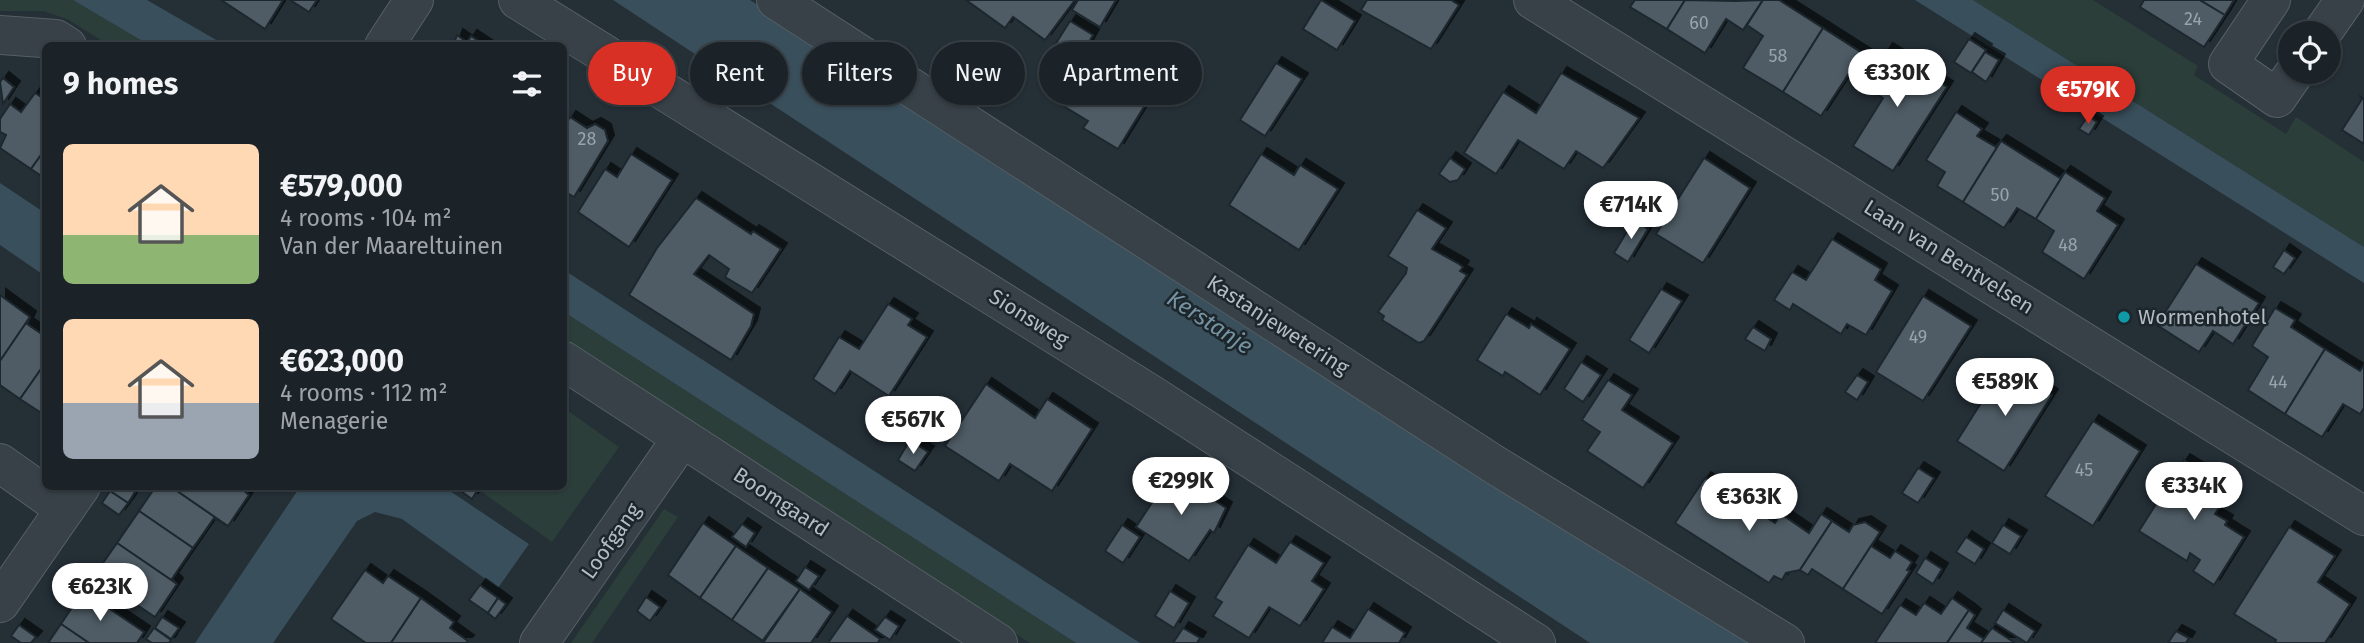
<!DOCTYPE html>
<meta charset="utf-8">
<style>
body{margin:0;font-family:"Fira Sans",sans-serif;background:#242b30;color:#f1f3f6;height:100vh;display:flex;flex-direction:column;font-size:26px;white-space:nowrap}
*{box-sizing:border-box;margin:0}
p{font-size:23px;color:#a0a4a8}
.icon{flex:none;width:38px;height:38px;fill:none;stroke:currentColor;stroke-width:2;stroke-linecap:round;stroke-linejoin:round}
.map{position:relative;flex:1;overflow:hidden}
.side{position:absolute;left:42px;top:42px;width:525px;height:448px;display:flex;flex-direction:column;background:#1b2328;border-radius:10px;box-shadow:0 2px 5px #0004,0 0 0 2px #394045}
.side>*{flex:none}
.hud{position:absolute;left:588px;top:42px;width:665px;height:63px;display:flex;gap:14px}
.controls{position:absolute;left:2278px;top:21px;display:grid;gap:14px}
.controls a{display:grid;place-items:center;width:63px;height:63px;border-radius:50%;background:#1b2328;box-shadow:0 2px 5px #0004,0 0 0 2px #394045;font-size:35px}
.price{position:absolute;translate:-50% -60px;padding:0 16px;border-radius:24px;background:#fff;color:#222;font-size:23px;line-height:46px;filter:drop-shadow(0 2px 4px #0008)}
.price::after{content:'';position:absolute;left:50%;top:42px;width:21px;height:16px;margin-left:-10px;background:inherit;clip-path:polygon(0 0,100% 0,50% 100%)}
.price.selected{background:#d93025;color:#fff}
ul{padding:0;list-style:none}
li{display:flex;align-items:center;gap:21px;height:175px;padding:0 21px}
li span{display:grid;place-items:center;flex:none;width:196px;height:140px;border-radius:10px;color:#555}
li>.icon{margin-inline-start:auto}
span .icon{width:84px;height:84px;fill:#fffc;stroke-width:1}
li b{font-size:30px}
h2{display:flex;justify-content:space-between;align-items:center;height:84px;padding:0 21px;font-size:30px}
.tag{padding:0 24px;border-radius:32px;background:#1b2328;box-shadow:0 2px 5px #0004,0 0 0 2px #394045;font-size:24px;line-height:63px}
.tag.selected{background:#d93025;color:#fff}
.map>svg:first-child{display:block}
.green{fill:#2b3e39}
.water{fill:#394f5b}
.building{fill:#4f5c65;stroke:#1e282e;stroke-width:2;filter:url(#shadow)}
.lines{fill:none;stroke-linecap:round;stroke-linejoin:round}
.street-casing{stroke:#555f65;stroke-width:40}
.street{stroke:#374147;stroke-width:38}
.culture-dot{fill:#0f9aa8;stroke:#1c262b;stroke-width:2.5}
.labels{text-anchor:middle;stroke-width:5;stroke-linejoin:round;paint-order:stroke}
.number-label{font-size:18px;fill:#99a4ac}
.street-label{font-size:21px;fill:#b2bcc3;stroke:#1c262b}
.poi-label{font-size:21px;fill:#b2bcc3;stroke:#1c262b;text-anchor:start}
.water-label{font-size:23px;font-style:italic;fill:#7593a3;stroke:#1c262b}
</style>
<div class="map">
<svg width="2364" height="643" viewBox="0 0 2364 643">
<defs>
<filter id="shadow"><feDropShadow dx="6" dy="-6" stdDeviation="0" flood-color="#0009"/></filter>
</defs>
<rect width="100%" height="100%" fill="#242f36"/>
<g class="green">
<polygon points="0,0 73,0 149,45 109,45 67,19 43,11 0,11"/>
<polygon points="1973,0 2093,0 2198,66 2194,75 2286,134 2296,117 2364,162 2364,247"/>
<polygon points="564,312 1076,643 1030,643 564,341"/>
<polygon points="564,408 619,447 552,542 482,492 487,487 564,486"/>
<polygon points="664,509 678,517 592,643 571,643"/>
</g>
<g class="water">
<polygon points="73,0 147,0 225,45 149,45"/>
<polygon points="613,0 750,0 1286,348 1757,643 1590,643"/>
<polygon points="1915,0 1973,0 2364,247 2364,283"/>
<polygon points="0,183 45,213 45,276 0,245"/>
<polygon points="564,270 1140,643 1076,643 564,312"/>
<polygon points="300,487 444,487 529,544 498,588 402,519 375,512 357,521 273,643 195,643"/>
</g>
<g class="building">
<polygon points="221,0 283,0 265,29"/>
<polygon points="290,0 317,0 309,12"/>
<polygon points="966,0 1075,0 1045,40 1013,17 1005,28"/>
<polygon points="1078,0 1116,0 1100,27 1072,10"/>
<polygon points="1321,0 1355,21 1337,50 1303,29"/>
<polygon points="1367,0 1451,0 1459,5 1431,49 1361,10"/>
<polygon points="1635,0 1685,0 1667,29 1630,7"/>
<polygon points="1685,0 1736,1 1763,0 1743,30 1726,19 1705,53 1667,29"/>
<polygon points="1763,0 1779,0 1823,28 1783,92 1743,68 1763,36 1747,25"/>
<polygon points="2144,0 2200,0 2225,15 2204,47 2140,7"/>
<polygon points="2200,0 2234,0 2225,15"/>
<polygon points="1070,21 1093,35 1082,55 1150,97 1118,149 1083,128 1088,121 1052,99 1065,78 1043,64"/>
<polygon points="1823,28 1878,63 1887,49 1864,86 1848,75 1821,116 1783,92"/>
<polygon points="457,35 467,42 471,36 486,46 453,46"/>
<polygon points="1969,39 1986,50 1971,73 1954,62"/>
<polygon points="1887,49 1947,87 1893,171 1853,146 1883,98 1864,86"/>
<polygon points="1985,52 1999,60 1986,82 1972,72"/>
<polygon points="1276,63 1302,79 1265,136 1240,120"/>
<polygon points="1561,73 1639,118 1603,168 1576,151 1564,169 1518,140 1496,174 1464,153 1503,92 1536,113"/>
<polygon points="3,78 14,87 3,104 0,82"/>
<polygon points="35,93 46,100 46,148 31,169 0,148 6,135 0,132 0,119 10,104 21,112"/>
<polygon points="2359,95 2364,99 2364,144 2342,130 2362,99"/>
<polygon points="1956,112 1982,129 1977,136 1996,147 2001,141 1963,202 1937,186 1945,172 1926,160"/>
<polygon points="2088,116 2097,122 2089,135 2079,129"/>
<polygon points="570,117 587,128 595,124 605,130 608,141 574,197 564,191 564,127"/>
<polygon points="2001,141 2060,178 2065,172 2036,219 2017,208 2004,228 1963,202"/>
<polygon points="46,148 46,179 31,169"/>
<polygon points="631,154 672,180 629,247 578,212 605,169 617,177"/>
<polygon points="1261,154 1294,175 1300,165 1338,189 1299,250 1229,205"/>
<polygon points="1450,158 1465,169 1458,180 1450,182 1439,174"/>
<polygon points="1704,158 1750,188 1703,263 1656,234"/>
<polygon points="2065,172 2105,198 2097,211 2118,225 2084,279 2042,252 2054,231 2036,219"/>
<polygon points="696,198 751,234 753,231 781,249 752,293 725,277 729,269 709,255 694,274 754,314 751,326 731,360 629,295 657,248"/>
<polygon points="1417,210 1446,228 1432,249 1459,264 1463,267 1460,271 1467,275 1424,341 1419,343 1382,320 1384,316 1378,312 1406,273 1407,268 1388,256"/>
<polygon points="1634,220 1648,229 1628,262 1614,253"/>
<polygon points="1832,239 1881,269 1875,280 1892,291 1866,335 1847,324 1841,334 1793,304 1790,310 1774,300 1792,272 1806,280"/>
<polygon points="2284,250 2295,258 2284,274 2273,267"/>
<polygon points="2196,264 2259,303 2233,344 2213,331 2199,352 2157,325"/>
<polygon points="1661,289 1682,301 1649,353 1629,340"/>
<polygon points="0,295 30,317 0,361"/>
<polygon points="1923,296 1971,326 1923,401 1876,372"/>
<polygon points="888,304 912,319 908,325 927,337 889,396 850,371 835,394 813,379 839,337 859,349"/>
<polygon points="2275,308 2295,320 2291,327 2325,349 2285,414 2248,390 2268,357 2252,346"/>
<polygon points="1506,314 1529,328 1531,324 1570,349 1540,395 1505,372 1503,376 1477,360"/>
<polygon points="30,317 27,324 46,337 46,362 20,399 0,385 0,361"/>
<polygon points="1753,327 1771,339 1765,351 1745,339"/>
<polygon points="2325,349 2360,371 2364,365 2364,408 2360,414 2343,404 2322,437 2285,414"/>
<polygon points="46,362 46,416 20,399"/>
<polygon points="1581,362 1601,375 1583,402 1564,389"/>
<polygon points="2005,365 2052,395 2004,471 1957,441"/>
<polygon points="1857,375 1868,382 1857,400 1845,392"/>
<polygon points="1608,380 1632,395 1622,410 1673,443 1643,488 1587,451 1600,432 1582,420"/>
<polygon points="986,384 1035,418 1047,399 1092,429 1052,491 1010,464 999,481 945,446"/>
<polygon points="2093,421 2140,451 2093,526 2045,496"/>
<polygon points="910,440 928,452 915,471 898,460"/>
<polygon points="2184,460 2231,489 2215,514 2227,521 2225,525 2244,537 2214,585 2193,571 2200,560 2190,553 2187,561 2139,531"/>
<polygon points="1918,468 1934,478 1918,503 1902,493"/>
<polygon points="1172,472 1226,508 1214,533 1210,530 1189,561 1136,527"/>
<polygon points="1705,478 1775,523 1781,514 1809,533 1821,514 1832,521 1800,570 1786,573 1782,580 1774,576 1769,583 1675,523"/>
<polygon points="113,486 127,486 135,492 128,503 110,491"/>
<polygon points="156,486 170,486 228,526 214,518 193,548 139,511"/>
<polygon points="170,486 238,486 249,495 228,526"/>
<polygon points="460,486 480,486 472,499 458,489"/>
<polygon points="110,491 128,503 119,515 102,503"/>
<polygon points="139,511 193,548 172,579 177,584 117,543"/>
<polygon points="1832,521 1849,532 1853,525 1865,522 1880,532 1843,589 1812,569 1808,575 1800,570"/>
<polygon points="703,523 736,546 700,598 668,575"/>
<polygon points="742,524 755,533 746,547 732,537"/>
<polygon points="1122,525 1140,537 1123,563 1105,551"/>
<polygon points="2003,525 2021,536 2010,554 1992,543"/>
<polygon points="2289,527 2335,556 2318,582 2350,604 2325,643 2275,643 2276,640 2234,614"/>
<polygon points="1966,537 1984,549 1975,564 1956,552"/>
<polygon points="1290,542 1324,563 1312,581 1324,589 1300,626 1269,607 1249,638 1213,616 1222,602 1215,598 1248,545 1276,563"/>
<polygon points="117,543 177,584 155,617 94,576"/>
<polygon points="736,546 768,568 732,620 700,598"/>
<polygon points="1871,546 1890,558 1895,551 1912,562 1907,570 1910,571 1882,614 1843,589"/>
<polygon points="1925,558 1942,569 1933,584 1916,573"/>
<polygon points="805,567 819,576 809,590 796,581"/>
<polygon points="768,568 800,589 761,643 763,641 732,620"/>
<polygon points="365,570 383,583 388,576 421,598 391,643 366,643 331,619"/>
<polygon points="480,585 498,598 488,613 469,600"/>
<polygon points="800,589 832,612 811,643 763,643"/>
<polygon points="83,591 144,632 137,643 89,643 61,624"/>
<polygon points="1170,591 1189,603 1174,628 1155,616"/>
<polygon points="646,597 660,607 650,621 637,611"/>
<polygon points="421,598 454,622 450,628 468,641 466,643 391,643"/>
<polygon points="498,598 506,604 495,619 488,613"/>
<polygon points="1952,598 1969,610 1947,643 1875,643 1900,605 1916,615 1924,603 1941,614"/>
<polygon points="1368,609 1405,633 1399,643 1322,643 1332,627 1350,638"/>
<polygon points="1969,610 1975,615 1967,628 1984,639 1981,643 1947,643"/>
<polygon points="2003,610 2035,631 2027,643 1995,623"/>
<polygon points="847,616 880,639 878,643 828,643"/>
<polygon points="162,617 179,628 171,639 155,628"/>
<polygon points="885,617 899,626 890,640 875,630"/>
<polygon points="61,624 89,643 48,643"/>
<polygon points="19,625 36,637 31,643 21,643 11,636"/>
<polygon points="154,628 171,640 169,643 152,643 146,639"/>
<polygon points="1183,628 1200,638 1197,643 1173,643"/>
<polygon points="1992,628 2015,643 1981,643"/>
<polygon points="2176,631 2189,638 2186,643 2168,643"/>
</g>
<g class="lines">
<g class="street-casing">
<g id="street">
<polyline points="518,0 1152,395 1536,643"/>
<polyline points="776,0 1495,465 1785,643"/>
<polyline points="1533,0 2364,516"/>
<polyline points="2271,0 2228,64 2277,98 2295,72"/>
<polyline points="2322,33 2345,0"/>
<polyline points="0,35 56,39 67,46"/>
<polyline points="384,46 414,0"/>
<polyline points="564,361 998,643"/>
<polyline points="0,463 65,509"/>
<polyline points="0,603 81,486"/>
<polyline points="539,643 682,438"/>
</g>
</g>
<use href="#street" class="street"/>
</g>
<circle class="culture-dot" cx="2124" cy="317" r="7"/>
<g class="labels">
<g class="number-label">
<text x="2193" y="25">24</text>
<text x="1699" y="29">60</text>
<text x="1778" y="62">58</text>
<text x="587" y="145">28</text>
<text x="2000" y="201">50</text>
<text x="2068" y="251">48</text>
<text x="1918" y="343">49</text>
<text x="2278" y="388">44</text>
<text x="2084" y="476">45</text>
</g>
<g class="street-label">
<text transform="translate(1949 257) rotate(32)" y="7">Laan van Bentvelsen</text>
<text transform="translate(1029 318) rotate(32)" y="7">Sionsweg</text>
<text transform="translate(1278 325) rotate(33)" y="7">Kastanjewetering</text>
<text transform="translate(781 502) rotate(33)" y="7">Boomgaard</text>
<text transform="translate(611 541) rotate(-55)" y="7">Loofgang</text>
</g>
<g class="poi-label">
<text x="2138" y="324">Wormenhotel</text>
</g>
<g class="water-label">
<text transform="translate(1210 322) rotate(33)" y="8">Kerstanje</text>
</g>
</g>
</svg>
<div class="controls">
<a><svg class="icon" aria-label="locate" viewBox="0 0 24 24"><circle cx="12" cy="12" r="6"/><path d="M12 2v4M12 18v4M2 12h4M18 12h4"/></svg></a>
</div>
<b class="price" style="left:1897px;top:109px">€330K</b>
<b class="price selected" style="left:2088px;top:126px">€579K</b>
<b class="price" style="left:1631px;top:241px">€714K</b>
<b class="price" style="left:2005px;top:418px">€589K</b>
<b class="price" style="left:913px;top:456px">€567K</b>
<b class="price" style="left:1181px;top:517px">€299K</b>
<b class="price" style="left:2194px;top:522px">€334K</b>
<b class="price" style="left:1749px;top:533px">€363K</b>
<b class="price" style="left:100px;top:623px">€623K</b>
<div class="hud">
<a class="tag selected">Buy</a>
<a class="tag">Rent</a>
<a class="tag">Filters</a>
<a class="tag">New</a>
<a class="tag">Apartment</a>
</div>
<section class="side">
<h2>9 homes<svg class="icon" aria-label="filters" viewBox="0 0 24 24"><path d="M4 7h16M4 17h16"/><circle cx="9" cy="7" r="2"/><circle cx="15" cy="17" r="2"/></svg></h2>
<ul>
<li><span style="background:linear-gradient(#ffd9b3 65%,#8fb573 0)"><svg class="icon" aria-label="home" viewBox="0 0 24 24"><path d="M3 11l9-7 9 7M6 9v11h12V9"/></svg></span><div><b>€579,000</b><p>4 rooms · 104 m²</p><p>Van der Maareltuinen</p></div></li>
<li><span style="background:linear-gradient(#ffd9b3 60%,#9aa5b1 0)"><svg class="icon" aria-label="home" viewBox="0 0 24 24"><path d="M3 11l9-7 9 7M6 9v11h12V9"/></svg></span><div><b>€623,000</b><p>4 rooms · 112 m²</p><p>Menagerie</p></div></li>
</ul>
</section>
</div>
